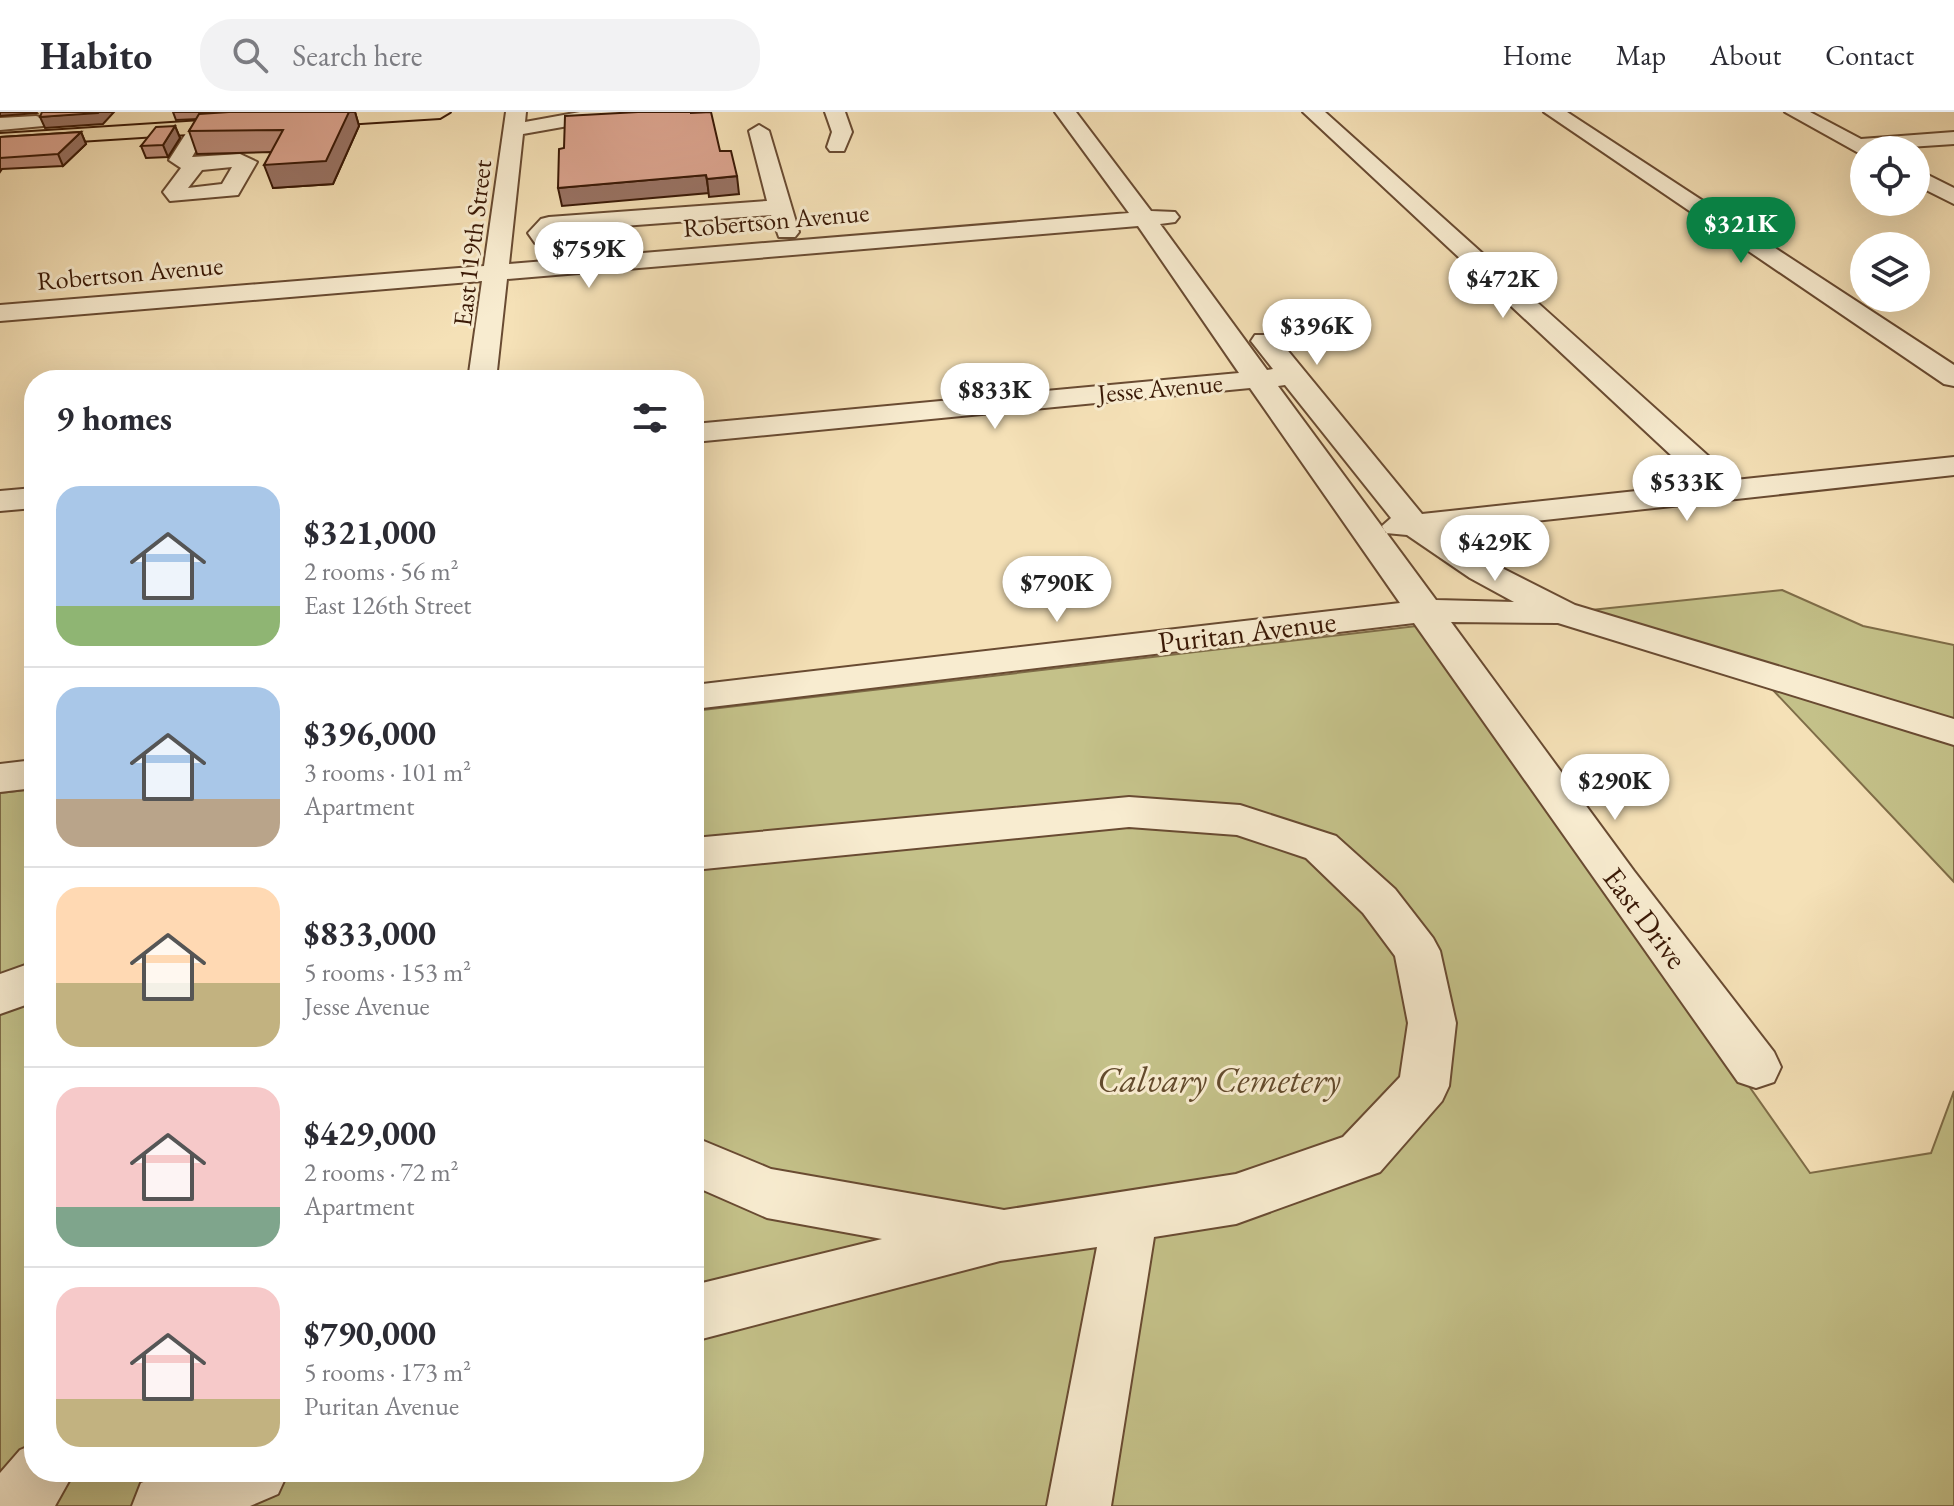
<!DOCTYPE html>
<meta charset="utf-8">
<style>
body{margin:0;font-family:"EB Garamond",serif;background:#f2f2f3;color:#2b2b33;height:100vh;display:flex;flex-direction:column;font-size:30px;white-space:nowrap}
*{box-sizing:border-box;margin:0}
p{font-size:26px;color:#7c7c81}
.icon{flex:none;width:44px;height:44px;fill:none;stroke:currentColor;stroke-width:2;stroke-linecap:round;stroke-linejoin:round}
.map{position:relative;flex:1;overflow:hidden}
.details{position:absolute;left:24px;top:258px;width:680px;height:1112px;display:flex;flex-direction:column;background:#fff;border-radius:32px;box-shadow:0 8px 32px #0002}
.details>*{flex:none}
.fabs{position:absolute;left:1850px;top:24px;display:grid;gap:16px}
.fabs a{display:grid;place-items:center;width:80px;height:80px;border-radius:50%;background:#fff;box-shadow:0 8px 32px #0002;font-size:40px}
.price{position:absolute;translate:-50% -68px;padding:0 18px;border-radius:28px;background:#fff;color:#222;font-size:26px;line-height:52px;filter:drop-shadow(0 2px 4px #0008)}
.price::after{content:'';position:absolute;left:50%;top:48px;width:24px;height:18px;margin-left:-12px;background:inherit;clip-path:polygon(0 0,100% 0,50% 100%)}
.price.active{background:#0b8043;color:#fff}
ul{padding:0;list-style:none}
li{display:flex;align-items:center;gap:24px;height:200px;padding:0 32px}
li+li{border-top:2px solid #e1e1e2}
li span{display:grid;place-items:center;flex:none;width:224px;height:160px;border-radius:24px;color:#555}
li>.icon{margin-inline-start:auto}
span .icon{width:96px;height:96px;fill:#fffc;stroke-width:1}
li b{font-size:34px}
h2{display:flex;justify-content:space-between;align-items:center;height:96px;padding:0 32px;font-size:34px}
header{display:flex;align-items:center;gap:48px;box-sizing:border-box;height:112px;padding:0 40px;background:#fff;border-bottom:2px solid #e1e1e2}
header strong{font-size:38px}
nav{display:flex;gap:44px;margin-inline-start:auto;font-size:28px}
.search{width:560px;height:72px;background:#f2f2f3;display:flex;align-items:center;gap:20px;box-sizing:border-box;padding:0 28px;border-radius:32px;color:#7c7c81;font-size:30px}
.map>svg:first-child{display:block}
.green{fill:#c4c189;stroke:#7f6d48;stroke-width:2}
.lines{fill:none;stroke-linecap:round;stroke-linejoin:round}
.minor-casing{stroke:#694b32;stroke-width:4}
.major-casing{stroke:#3a1906;stroke-width:4}
.minor{fill:#f8ecd0;fill-rule:evenodd}
.major{fill:#f5e1b7;fill-rule:evenodd}
.wall{fill:#bc8d7b;stroke:#3a1906;stroke-width:2}
.shaded-wall{fill:#997364;stroke:#3a1906;stroke-width:2}
.building{fill:#dba48f;stroke:#3a1906;stroke-width:2}
.labels{text-anchor:middle;stroke-width:6;stroke-linejoin:round;paint-order:stroke}
.far-street-label{font-size:26px;fill:#3a1906;stroke:#f8ecd0}
.street-label{font-size:30px;fill:#3a1906;stroke:#f8ecd0}
.near-park-label{font-size:36px;font-style:italic;fill:#634b2d;stroke:#f8ecd0}
</style>
<header>
<strong>Habito</strong>
<div class="search"><svg class="icon" aria-label="search" viewBox="0 0 24 24"><circle cx="10" cy="10" r="6"/><path d="M15 15l6 6"/></svg>Search here</div>
<nav><a>Home</a><a>Map</a><a>About</a><a>Contact</a></nav>
</header>
<div class="map">
<svg width="1954" height="1394" viewBox="0 0 1954 1394">
<rect width="100%" height="100%" fill="#f5e1b7"/>
<filter id="stains"><feTurbulence type="fractalNoise" baseFrequency=".0025" numOctaves="4"/><feColorMatrix values="0 0 0 0 .2 0 0 0 0 .09 0 0 0 0 .02 0 0 0 .5 -.17"/></filter>
<radialGradient id="worn" r=".72"><stop offset=".6" stop-color="#630" stop-opacity="0"/><stop offset="1" stop-color="#630" stop-opacity=".3"/></radialGradient>
<g class="green">
<polygon points="1782,478 1863,514 1954,533 1954,770 1755,559 1562,501"/>
<polygon points="1425,513 1810,1061 1931,1041 1954,979 1954,1394 0,1394 0,681 34,677 34,1360 694,1360 694,599"/>
</g>
<g class="lines">
<g class="minor-casing">
<g id="minor">
<path d="M506,0H526L525,10L580,0H694L684,6L585,11L523,22L509,152L1129,101L1055,0H1076L1151,99L1175,100L1179,105L1175,110L1160,112L1267,258L1273,257L1251,229L1255,223H1275L1422,402L1702,372L1303,0H1325L1735,368L1954,345V363L1445,419L1494,452L1575,493L1954,607V633L1558,511L1451,510L1634,759L1774,940L1781,955L1774,970L1756,976L1738,970L1414,511L694,597V573L1400,491L1250,276L694,330V312L1239,261L1138,114L507,167L496,268H468L482,169L0,209V193L484,154ZM1285,273L1391,406L1382,414L1386,421L1407,423L1470,466L1514,490L1436,488L1278,274Z"/>
<polygon points="825,0 845,0 852,20 844,39 830,39 827,35 832,20"/>
<polygon points="1544,0 1567,0 1954,253 1954,274 1944,272"/>
<polygon points="1785,0 1810,0 1861,27 1954,20 1954,32 1864,38 1864,44"/>
<polygon points="36,4 43,6 46,10 43,14 0,18 0,6"/>
<path d="M199,10L209,16L192,45L240,42L257,50L238,83L170,89L163,80L181,56L169,48L192,12ZM232,55L222,72L188,76L202,58Z"/>
<polygon points="759,13 769,19 799,120 795,125 779,125 771,103 556,119 615,120 619,125 607,132 543,133 535,131 528,121 541,107 549,105 767,89 749,19"/>
<polygon points="1916,57 1954,76 1954,92 1916,73"/>
<polygon points="34,376 34,396 0,399 0,379"/>
<polygon points="34,648 34,676 0,680 0,652"/>
<polygon points="1129,685 1240,693 1336,724 1395,777 1433,826 1440,839 1456,911 1449,974 1442,989 1380,1060 1236,1112 1154,1125 1111,1394 1047,1394 1097,1135 1000,1149 694,1229 694,1173 882,1127 767,1106 694,1074 694,1025 771,1057 1004,1098 1236,1062 1343,1025 1400,965 1408,911 1395,844 1363,801 1306,746 1237,723 1129,715 694,758 694,726"/>
<polygon points="34,850 34,890 0,902 0,862"/>
<polygon points="34,1332 34,1360 74,1360 55,1394 0,1394 0,1361 20,1338"/>
<polygon points="169,1360 288,1360 278,1382 250,1394 132,1394 141,1371"/>
</g>
</g>
<g class="major-casing">
<polygon id="major" points="342,0 450,0 440,6 0,34 0,22"/>
</g>
<use href="#minor" class="minor"/>
<use href="#major" class="major"/>
</g>
<g class="wall">
<polygon points="173,0 355,0 359,14 333,72 273,76 271,40 197,42 189,19 197,7 176,8"/>
<polygon points="175,14 180,26 168,45 146,46 141,34"/>
<polygon points="81,20 86,32 63,54 2,57 0,60 0,25"/>
</g>
<g class="shaded-wall">
<polygon points="0,0 36,0 37,1 0,4"/>
<polygon points="99,0 114,0 103,12 45,16 40,5"/>
<polygon points="349,0 355,0 359,14 333,72 273,76 264,53"/>
<polygon points="175,14 180,26 168,45 163,33"/>
<polygon points="81,20 86,32 63,54 58,42"/>
<polygon points="706,63 709,81 562,94 558,76"/>
<polygon points="737,64 739,82 709,85 707,67"/>
</g>
<g class="building">
<polygon points="42,0 99,0 98,1 40,5"/>
<polygon points="229,0 349,0 326,49 264,53 283,18 189,19 199,2"/>
<polygon points="638,0 691,0 691,1 711,0 720,39 731,39 737,64 707,67 706,63 558,76 559,37 564,36 565,4"/>
<polygon points="175,14 163,33 141,34 156,15"/>
<polygon points="81,20 58,42 0,46 0,25"/>
</g>
<g class="labels">
<g class="far-street-label">
<text transform="translate(776 108) rotate(-5)" y="9">Robertson Avenue</text>
<text transform="translate(472 131) rotate(-83)" y="9">East 119th Street</text>
<text transform="translate(130 161) rotate(-5)" y="9">Robertson Avenue</text>
<text transform="translate(1160 276) rotate(-5)" y="9">Jesse Avenue</text>
</g>
<g class="street-label">
<text transform="translate(1247 520) rotate(-7)" y="10">Puritan Avenue</text>
<text transform="translate(1645 806) rotate(53)" y="10">East Drive</text>
</g>
<g class="near-park-label">
<text x="1219" y="980">Calvary Cemetery</text>
</g>
</g>
<rect width="100%" height="100%" filter="url(#stains)"/>
<rect width="100%" height="100%" fill="url(#worn)"/>
</svg>
<div class="fabs">
<a><svg class="icon" aria-label="locate" viewBox="0 0 24 24"><circle cx="12" cy="12" r="6"/><path d="M12 2v4M12 18v4M2 12h4M18 12h4"/></svg></a>
<a><svg class="icon" aria-label="layers" viewBox="0 0 24 24"><path d="M12 4l9 5-9 5-9-5zM3 14l9 5 9-5"/></svg></a>
</div>
<b class="price active" style="left:1741px;top:153px">$321K</b>
<b class="price" style="left:589px;top:178px">$759K</b>
<b class="price" style="left:1503px;top:208px">$472K</b>
<b class="price" style="left:1317px;top:255px">$396K</b>
<b class="price" style="left:995px;top:319px">$833K</b>
<b class="price" style="left:1687px;top:411px">$533K</b>
<b class="price" style="left:1495px;top:471px">$429K</b>
<b class="price" style="left:1057px;top:512px">$790K</b>
<b class="price" style="left:1615px;top:710px">$290K</b>
<section class="details">
<h2>9 homes<svg class="icon" aria-label="filters" viewBox="0 0 24 24"><path d="M4 7h16M4 17h16"/><circle cx="9" cy="7" r="2"/><circle cx="15" cy="17" r="2"/></svg></h2>
<ul>
<li><span style="background:linear-gradient(#a9c7e8 75%,#8fb573 0)"><svg class="icon" aria-label="home" viewBox="0 0 24 24"><path d="M3 11l9-7 9 7M6 9v11h12V9"/></svg></span><div><b>$321,000</b><p>2 rooms · 56 m²</p><p>East 126th Street</p></div></li>
<li><span style="background:linear-gradient(#a9c7e8 70%,#b9a48a 0)"><svg class="icon" aria-label="home" viewBox="0 0 24 24"><path d="M3 11l9-7 9 7M6 9v11h12V9"/></svg></span><div><b>$396,000</b><p>3 rooms · 101 m²</p><p>Apartment</p></div></li>
<li><span style="background:linear-gradient(#ffd9b3 60%,#c2b280 0)"><svg class="icon" aria-label="home" viewBox="0 0 24 24"><path d="M3 11l9-7 9 7M6 9v11h12V9"/></svg></span><div><b>$833,000</b><p>5 rooms · 153 m²</p><p>Jesse Avenue</p></div></li>
<li><span style="background:linear-gradient(#f6c9c9 75%,#7fa58c 0)"><svg class="icon" aria-label="home" viewBox="0 0 24 24"><path d="M3 11l9-7 9 7M6 9v11h12V9"/></svg></span><div><b>$429,000</b><p>2 rooms · 72 m²</p><p>Apartment</p></div></li>
<li><span style="background:linear-gradient(#f6c9c9 70%,#c2b280 0)"><svg class="icon" aria-label="home" viewBox="0 0 24 24"><path d="M3 11l9-7 9 7M6 9v11h12V9"/></svg></span><div><b>$790,000</b><p>5 rooms · 173 m²</p><p>Puritan Avenue</p></div></li>
</ul>
</section>
</div>
